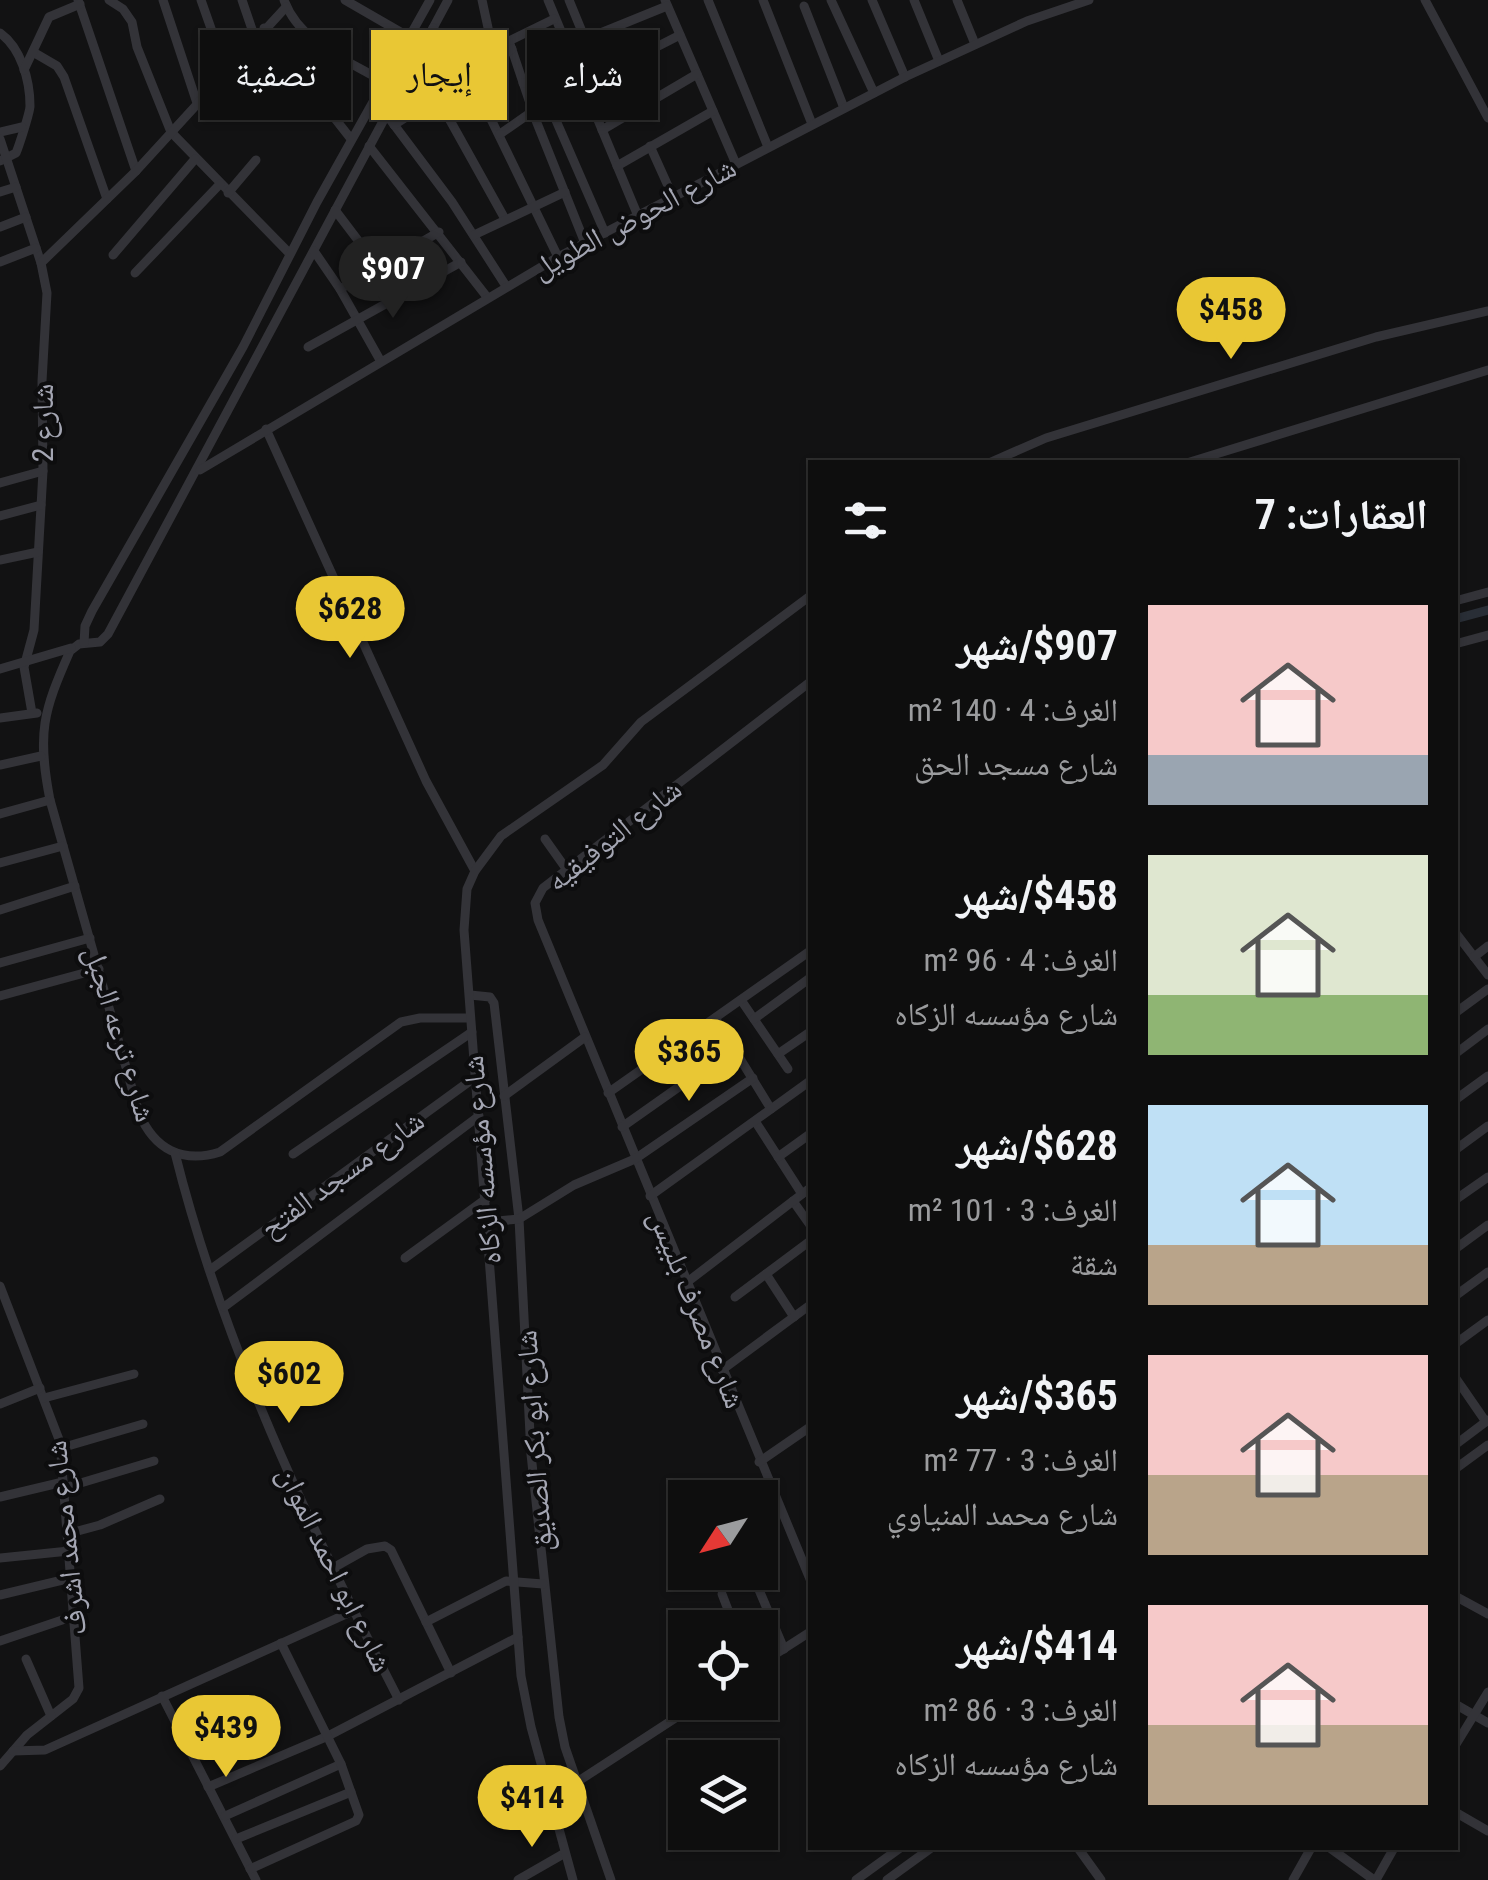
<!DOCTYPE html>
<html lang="ar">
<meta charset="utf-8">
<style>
body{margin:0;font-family:"Roboto Condensed","Noto Naskh Arabic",sans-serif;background:#171717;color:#f1f3f6;direction:rtl;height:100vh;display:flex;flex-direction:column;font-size:38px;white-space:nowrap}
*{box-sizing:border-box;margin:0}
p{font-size:32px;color:#9b9c9e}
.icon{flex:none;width:55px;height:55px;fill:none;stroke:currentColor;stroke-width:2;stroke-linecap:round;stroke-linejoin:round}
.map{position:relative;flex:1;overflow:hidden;direction:ltr}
.panel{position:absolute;left:808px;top:460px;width:650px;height:1390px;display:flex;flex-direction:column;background:#0e0e0e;border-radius:0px;box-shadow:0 2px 8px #0004,0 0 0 2px #2e2e2e;direction:rtl}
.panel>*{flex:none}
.banner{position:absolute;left:30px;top:30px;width:628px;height:90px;direction:rtl;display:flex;gap:20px}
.needle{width:65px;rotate:234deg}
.fabs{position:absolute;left:668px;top:1480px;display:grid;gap:20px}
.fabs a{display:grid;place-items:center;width:110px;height:110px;border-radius:0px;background:#0e0e0e;box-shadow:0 2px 8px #0004,0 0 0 2px #2e2e2e;font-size:50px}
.price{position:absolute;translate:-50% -85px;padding:0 22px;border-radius:35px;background:#e9c734;color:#111;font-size:32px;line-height:65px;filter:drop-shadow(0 2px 5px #0008)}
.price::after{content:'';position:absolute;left:50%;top:60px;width:30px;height:22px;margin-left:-15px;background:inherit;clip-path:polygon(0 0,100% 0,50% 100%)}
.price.selected{background:#222;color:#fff}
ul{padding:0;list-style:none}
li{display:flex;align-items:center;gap:30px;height:250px;padding:0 30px}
li span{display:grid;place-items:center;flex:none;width:280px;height:200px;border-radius:0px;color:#555}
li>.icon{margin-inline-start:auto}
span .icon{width:120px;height:120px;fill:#fffc;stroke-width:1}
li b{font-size:42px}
h2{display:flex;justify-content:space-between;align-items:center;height:120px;padding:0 30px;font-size:42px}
.pill{padding:0 35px;border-radius:0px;background:#0e0e0e;box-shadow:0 2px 8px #0004,0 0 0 2px #2e2e2e;font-size:35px;line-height:90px}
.pill.selected{background:#e9c734;color:#111}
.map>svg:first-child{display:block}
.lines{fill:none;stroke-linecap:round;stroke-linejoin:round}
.canal{stroke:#292e36;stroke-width:9}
.minor{stroke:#333338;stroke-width:9}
.labels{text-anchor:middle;stroke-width:8;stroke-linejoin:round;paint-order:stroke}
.street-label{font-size:30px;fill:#a4a6b3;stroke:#0d0d0e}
</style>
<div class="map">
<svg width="1488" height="1880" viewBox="0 0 1488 1880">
<rect width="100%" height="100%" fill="#121213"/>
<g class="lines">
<polyline class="canal" points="1455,619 1488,610"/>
<g class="minor">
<polyline points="78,0 136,171"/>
<polyline points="109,0 123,9 132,22 137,47 171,132 290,254"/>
<polyline points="163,0 197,103"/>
<polyline points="201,0 226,71"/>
<polyline points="242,0 255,38"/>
<path d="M284,0C299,42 347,60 384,82"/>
<polyline points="345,0 409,37"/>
<path d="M448,0L108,634L100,642L79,644L70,651C43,712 37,733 50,800L139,1113C154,1149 182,1164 220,1152L401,1022L420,1018H470"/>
<polyline points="482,0 495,60"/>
<polyline points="548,0 638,216"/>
<polyline points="569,0 585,39"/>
<polyline points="665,0 736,164"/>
<polyline points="708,0 768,147"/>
<polyline points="763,0 812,124"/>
<polyline points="831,0 874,93"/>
<polyline points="872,0 905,77"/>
<polyline points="914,0 939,61"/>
<polyline points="957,0 975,44"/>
<polyline points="1425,0 1488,118"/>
<polyline points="804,6 844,108"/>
<polyline points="554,19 509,41 535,118 585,243"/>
<polyline points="264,28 351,139"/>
<polyline points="433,28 470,76 558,257"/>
<path d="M0,33C21,48 30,80 30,106C30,112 19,146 16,153L0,161"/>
<polyline points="33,52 57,66 64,77 107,199"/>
<polyline points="539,58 667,6"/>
<polyline points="24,70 49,17 80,4"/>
<polyline points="523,83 538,79 605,233"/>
<polyline points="582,85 680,35"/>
<polyline points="437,97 505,219"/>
<polyline points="386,114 452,202 506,286"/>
<polyline points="394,125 512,49"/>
<polyline points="602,130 697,74"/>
<polyline points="0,132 22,127"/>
<polyline points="500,134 533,111"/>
<polyline points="0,139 41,263 47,293 42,381 43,471 34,630 24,667 32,713"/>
<polyline points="369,146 487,297"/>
<polyline points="650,146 673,197"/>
<polyline points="617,166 713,111"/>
<polyline points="0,192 16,187"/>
<polyline points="228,193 256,160"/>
<polyline points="335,210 379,268"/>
<polyline points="0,227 26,217"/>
<polyline points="474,235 565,192"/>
<polyline points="314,251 340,289 380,360"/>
<polyline points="113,255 195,159"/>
<polyline points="0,262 36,248"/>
<polyline points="41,263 136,171 286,7"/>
<polyline points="135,273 220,184"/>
<polyline points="340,289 439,232"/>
<polyline points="308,347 461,262"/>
<polyline points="266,429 426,781 475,871"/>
<polyline points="991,462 1046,438 1376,337 1488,311"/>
<polyline points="1190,462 1488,370"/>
<polyline points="200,470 558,257 905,77 1027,21 1089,0"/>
<polyline points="0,483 43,471"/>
<polyline points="0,516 41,505"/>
<polyline points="0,560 38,552"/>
<polyline points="1455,601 1488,592"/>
<polyline points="84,643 85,626 92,611 243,347 317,202 430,0"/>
<polyline points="1455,644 1488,635"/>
<polyline points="0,669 71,648"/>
<polyline points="810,682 543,888 535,903 538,920 810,1579"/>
<polyline points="0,718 37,713"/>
<polyline points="0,765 41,756"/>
<polyline points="0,814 50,800"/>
<polyline points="545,839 567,870"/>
<polyline points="0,863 63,846"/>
<polyline points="0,910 75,886"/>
<polyline points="1455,932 1488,975"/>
<polyline points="1474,957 1488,946"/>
<polyline points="0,963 90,938"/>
<polyline points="470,995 490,997 494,1003 519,1219 531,1454 559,1717 565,1747 611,1880"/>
<polyline points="0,996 99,969"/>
<polyline points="741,1000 788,1069"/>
<polyline points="1455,1013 1488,989"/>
<polyline points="715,1018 771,1109"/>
<polyline points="754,1019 810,978"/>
<polyline points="778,1054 810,1032"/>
<polyline points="1455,1054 1488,1029"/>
<polyline points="608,1093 810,951"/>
<polyline points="504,1096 585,1037"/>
<polyline points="1455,1100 1488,1076"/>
<polyline points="755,1121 802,1194"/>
<polyline points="622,1127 734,1048"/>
<polyline points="1455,1150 1488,1126"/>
<path d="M175,1153C223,1345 309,1525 399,1700"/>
<polyline points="293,1154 472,1032"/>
<polyline points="778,1157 810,1134"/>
<polyline points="650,1196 810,1081"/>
<polyline points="1455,1200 1488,1177"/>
<polyline points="793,1201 810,1225"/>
<polyline points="488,1222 519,1219 574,1185 635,1159 753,1078"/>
<polyline points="1455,1249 1488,1225"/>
<polyline points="405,1258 486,1199"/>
<polyline points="210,1270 474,1078"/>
<polyline points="766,1274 794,1317"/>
<polyline points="686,1283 810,1188"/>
<polyline points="0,1286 60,1442 79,1688 73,1699 27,1735 0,1766"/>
<polyline points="1455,1296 1488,1272"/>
<polyline points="735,1297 810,1241"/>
<polyline points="224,1307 479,1116"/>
<polyline points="1455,1344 1488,1320"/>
<polyline points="722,1370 810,1305"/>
<polyline points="1455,1377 1486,1422"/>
<polyline points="44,1398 134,1374"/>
<polyline points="0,1404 40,1388"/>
<polyline points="1455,1445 1488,1420"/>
<polyline points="61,1448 143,1424"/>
<polyline points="759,1462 810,1427"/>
<polyline points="1455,1469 1488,1445"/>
<polyline points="64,1488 154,1461"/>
<polyline points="0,1497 63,1482"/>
<polyline points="67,1534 100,1525 160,1499"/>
<polyline points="0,1558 69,1551"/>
<polyline points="333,1568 367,1549 385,1546 391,1550 451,1673"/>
<polyline points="754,1578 784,1649"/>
<polyline points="722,1594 735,1628"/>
<polyline points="0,1595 71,1578"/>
<polyline points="1455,1596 1488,1614"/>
<polyline points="426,1622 506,1581 543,1584"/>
<polyline points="0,1641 74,1616"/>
<polyline points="26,1659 51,1716"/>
<polyline points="760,1664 810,1632"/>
<polyline points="162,1696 256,1880"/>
<polyline points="1455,1704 1488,1723"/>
<polyline points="1455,1746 1488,1692"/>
<polyline points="13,1751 45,1750 353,1611"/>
<polyline points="208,1787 328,1736 518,1637"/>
<polyline points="549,1793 577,1782 700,1702"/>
<polyline points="1455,1812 1488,1831"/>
<polyline points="225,1816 341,1764"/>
<polyline points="236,1839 351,1792"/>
<polyline points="1078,1848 1101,1880"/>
<polyline points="1330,1848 1374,1880"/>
<polyline points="250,1869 356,1821 359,1815 341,1764 281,1643"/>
<polyline points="518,1880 565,1853"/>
<polyline points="573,1880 531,1727 521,1676 464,930 467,889 475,871 501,836 603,765 641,722 810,596"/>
<polyline points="856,1880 900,1848"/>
<polyline points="887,1880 931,1848"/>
<polyline points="1293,1880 1311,1848"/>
<polyline points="1376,1880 1394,1848"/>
</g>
</g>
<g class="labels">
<g class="street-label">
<text transform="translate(634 218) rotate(-28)" y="10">شارع الحوض الطويل</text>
<text transform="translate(43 423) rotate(-90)" y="10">شارع 2</text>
<text transform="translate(614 835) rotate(-38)" y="10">شارع التوفيقيه</text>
<text transform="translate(120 1034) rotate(73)" y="10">شارع ترعه الجبل</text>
<text transform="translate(482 1160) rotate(-95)" y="10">شارع مؤسسه الزكاه</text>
<text transform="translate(342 1174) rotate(-36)" y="10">شارع مسجد الفتح</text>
<text transform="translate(697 1309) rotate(68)" y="10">شارع مصرف بلبيس</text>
<text transform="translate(534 1441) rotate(-94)" y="10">شارع ابو بكر الصديق</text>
<text transform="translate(66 1538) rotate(-96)" y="10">شارع محمد اشرف</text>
<text transform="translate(335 1569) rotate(64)" y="10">شارع ابو احمد الموان</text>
</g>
</g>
</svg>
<div class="fabs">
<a><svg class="needle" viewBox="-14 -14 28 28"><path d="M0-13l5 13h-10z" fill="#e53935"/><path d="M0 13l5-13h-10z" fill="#9b9c9e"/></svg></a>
<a><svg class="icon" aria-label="locate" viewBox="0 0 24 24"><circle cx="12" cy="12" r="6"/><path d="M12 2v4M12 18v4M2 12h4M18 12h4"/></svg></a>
<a><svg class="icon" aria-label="layers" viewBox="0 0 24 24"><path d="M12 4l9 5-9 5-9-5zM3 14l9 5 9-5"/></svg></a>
</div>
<b class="price selected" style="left:393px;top:321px">$907</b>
<b class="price" style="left:1231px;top:362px">$458</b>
<b class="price" style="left:350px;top:661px">$628</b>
<b class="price" style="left:689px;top:1104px">$365</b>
<b class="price" style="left:289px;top:1426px">$602</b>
<b class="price" style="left:226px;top:1780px">$439</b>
<b class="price" style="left:532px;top:1850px">$414</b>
<div class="banner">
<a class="pill">شراء</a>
<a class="pill selected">إيجار</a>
<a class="pill">تصفية</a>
</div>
<section class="panel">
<h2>العقارات: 7<svg class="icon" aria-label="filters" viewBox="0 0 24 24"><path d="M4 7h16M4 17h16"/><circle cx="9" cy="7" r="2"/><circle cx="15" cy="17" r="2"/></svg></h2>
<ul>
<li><span style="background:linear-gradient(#f6c9c9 75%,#9aa5b1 0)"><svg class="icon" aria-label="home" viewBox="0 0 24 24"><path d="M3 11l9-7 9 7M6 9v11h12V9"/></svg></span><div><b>$907/شهر</b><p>الغرف: 4 · 140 m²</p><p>شارع مسجد الحق</p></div></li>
<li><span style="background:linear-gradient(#dfe7d0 70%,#8fb573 0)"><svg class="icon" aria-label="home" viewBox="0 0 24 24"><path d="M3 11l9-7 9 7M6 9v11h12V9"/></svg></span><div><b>$458/شهر</b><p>الغرف: 4 · 96 m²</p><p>شارع مؤسسه الزكاه</p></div></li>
<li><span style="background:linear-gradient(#bfe0f5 70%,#b9a48a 0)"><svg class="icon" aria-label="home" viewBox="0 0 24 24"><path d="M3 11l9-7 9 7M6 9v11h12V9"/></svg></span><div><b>$628/شهر</b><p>الغرف: 3 · 101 m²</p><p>شقة</p></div></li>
<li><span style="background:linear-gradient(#f6c9c9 60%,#b9a48a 0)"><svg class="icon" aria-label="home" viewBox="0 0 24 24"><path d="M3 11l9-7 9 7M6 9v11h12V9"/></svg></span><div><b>$365/شهر</b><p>الغرف: 3 · 77 m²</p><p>شارع محمد المنياوي</p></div></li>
<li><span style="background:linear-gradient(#f6c9c9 60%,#b9a48a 0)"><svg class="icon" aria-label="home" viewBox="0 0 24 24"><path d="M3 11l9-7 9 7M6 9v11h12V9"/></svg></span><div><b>$414/شهر</b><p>الغرف: 3 · 86 m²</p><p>شارع مؤسسه الزكاه</p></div></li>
</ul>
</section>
</div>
